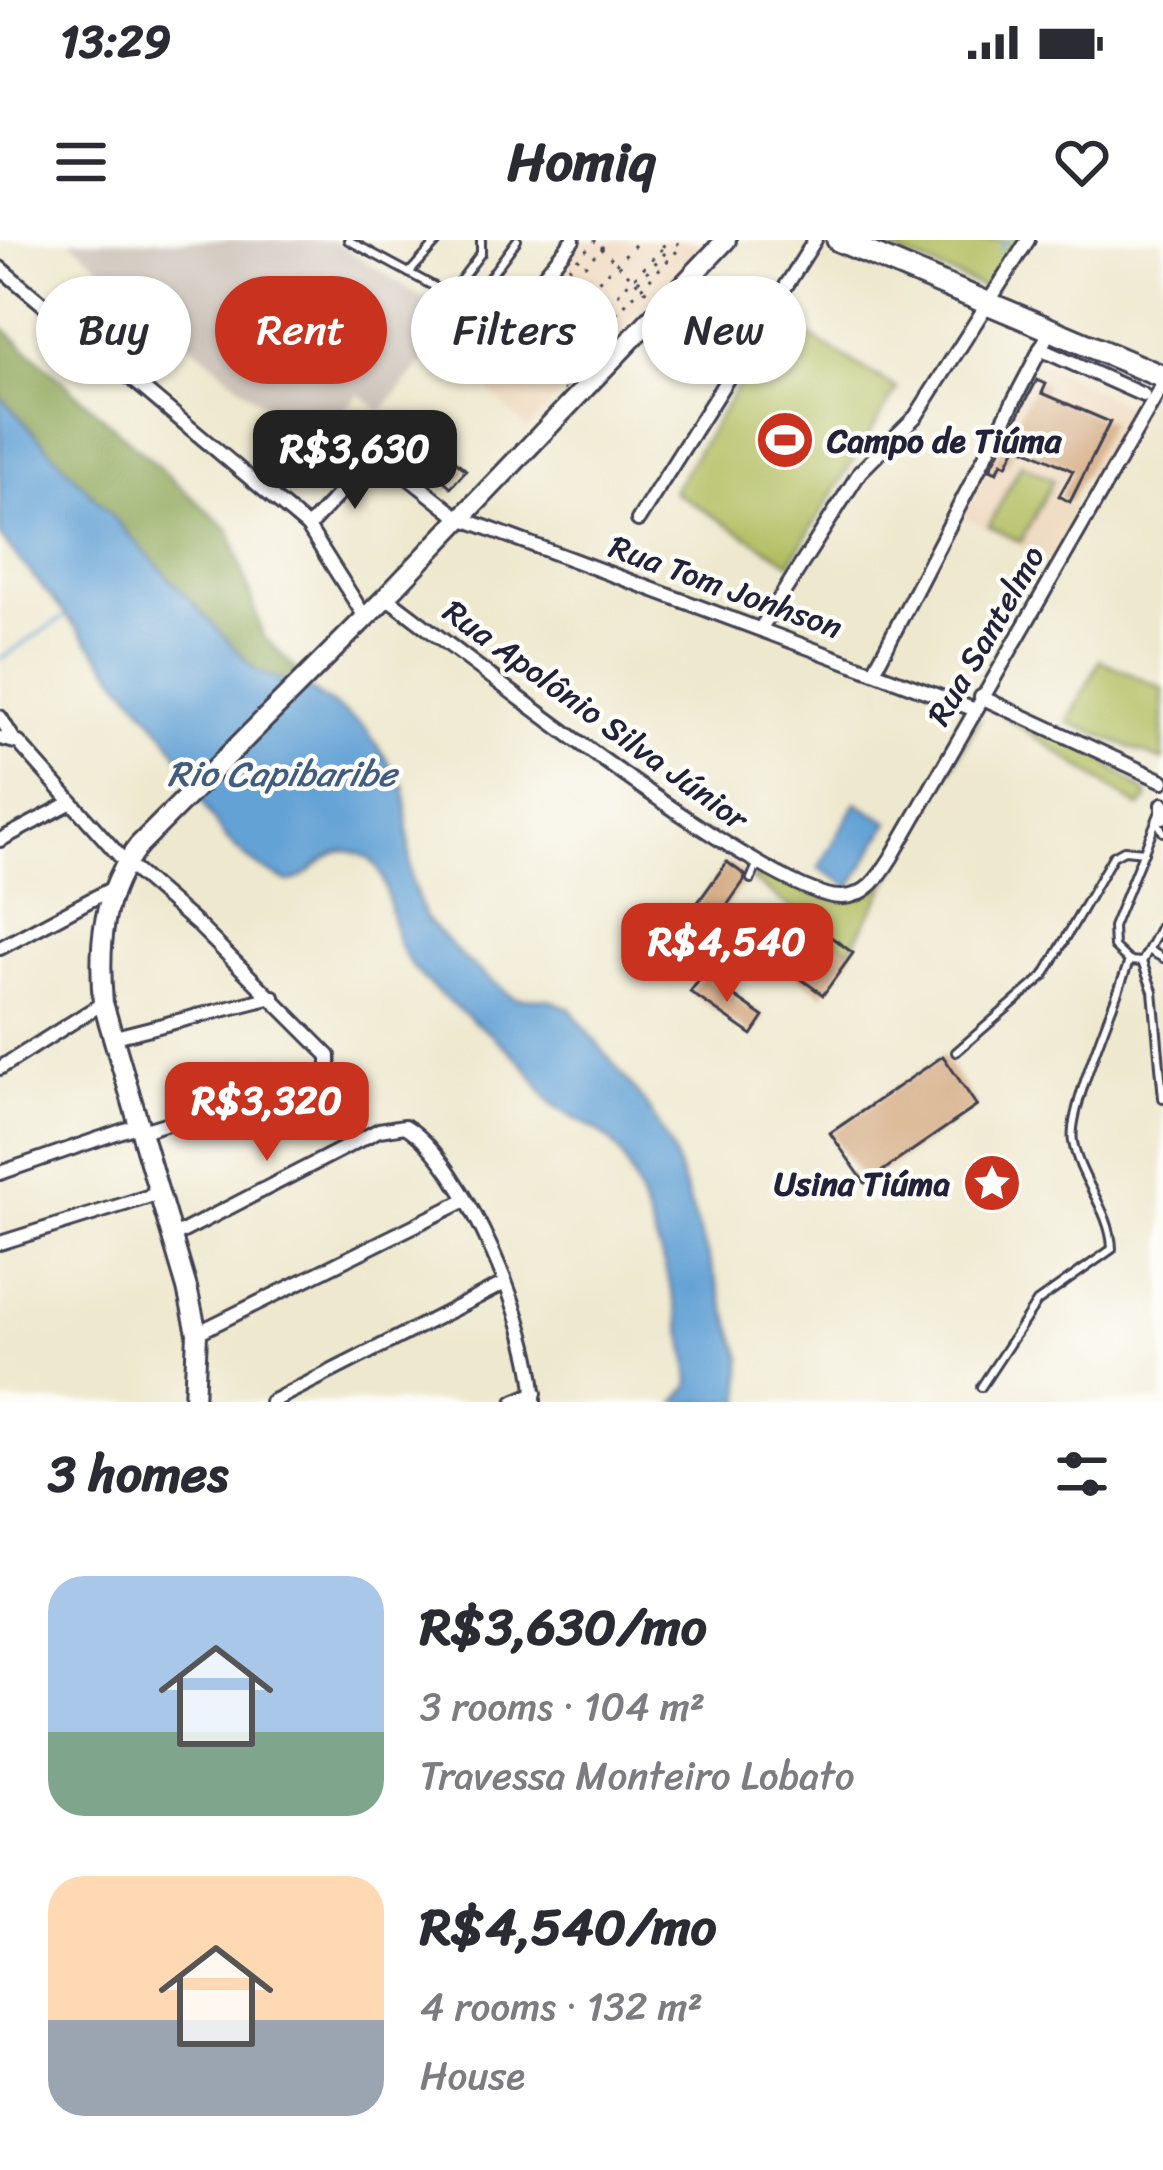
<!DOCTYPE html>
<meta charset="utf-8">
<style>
body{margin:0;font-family:Sriracha,sans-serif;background:#f7f7f7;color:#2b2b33;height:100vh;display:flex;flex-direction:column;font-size:45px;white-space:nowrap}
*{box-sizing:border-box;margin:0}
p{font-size:39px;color:#7c7c81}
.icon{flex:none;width:66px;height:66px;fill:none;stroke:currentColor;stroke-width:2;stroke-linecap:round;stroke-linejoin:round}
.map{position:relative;height:1162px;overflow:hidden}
.details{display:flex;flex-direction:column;background:#fff;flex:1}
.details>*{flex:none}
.top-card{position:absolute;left:36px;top:36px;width:1092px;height:108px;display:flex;gap:24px}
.price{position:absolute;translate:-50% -102px;padding:0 27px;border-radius:24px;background:#c8321e;color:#fff;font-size:39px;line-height:78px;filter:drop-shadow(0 3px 6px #0008)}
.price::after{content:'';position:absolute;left:50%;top:72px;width:36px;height:27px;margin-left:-18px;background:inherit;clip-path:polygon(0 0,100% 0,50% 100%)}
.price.active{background:#222;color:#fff}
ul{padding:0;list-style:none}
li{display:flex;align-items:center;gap:36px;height:300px;padding:0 48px}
li span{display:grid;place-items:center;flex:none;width:336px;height:240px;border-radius:36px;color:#555}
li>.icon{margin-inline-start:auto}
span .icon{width:144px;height:144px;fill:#fffc;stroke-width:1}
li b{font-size:51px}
h2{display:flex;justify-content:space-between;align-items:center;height:144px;padding:0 48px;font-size:51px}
.pill{padding:0 42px;border-radius:54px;background:#fff;box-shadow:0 3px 9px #0004;font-size:42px;line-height:108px}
.pill.active{background:#c8321e;color:#fff}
.status{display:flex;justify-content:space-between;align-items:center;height:84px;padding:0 60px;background:#fff;direction:ltr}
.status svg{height:33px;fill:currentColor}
header{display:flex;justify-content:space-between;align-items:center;height:156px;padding:0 48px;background:#fff;font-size:54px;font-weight:700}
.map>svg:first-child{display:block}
.built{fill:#eed7bb}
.industrial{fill:#ccc2b9}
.green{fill:#b2be60;stroke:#6a704e;stroke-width:3}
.forest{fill:#8da556;stroke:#586448;stroke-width:3}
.water{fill:#64a2d5;stroke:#436288;stroke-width:3}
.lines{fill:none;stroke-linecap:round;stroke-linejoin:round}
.stream{stroke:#64a2d5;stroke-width:3}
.building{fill:#d1a57a}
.lane-casing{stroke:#414051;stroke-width:12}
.street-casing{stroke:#414051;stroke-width:18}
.secondary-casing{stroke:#414051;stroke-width:24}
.primary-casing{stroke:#414051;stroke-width:27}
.path{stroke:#414051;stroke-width:3;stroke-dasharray:3 9;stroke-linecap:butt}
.lane{stroke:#fff;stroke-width:6}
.street{stroke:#fff;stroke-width:12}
.secondary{stroke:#fff;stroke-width:18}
.primary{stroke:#fff;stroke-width:21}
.labels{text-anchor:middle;stroke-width:9;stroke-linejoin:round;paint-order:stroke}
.poi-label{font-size:33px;font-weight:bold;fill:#22223b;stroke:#fdfcf7;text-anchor:start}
.street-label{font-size:33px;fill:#22223b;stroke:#fdfcf7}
.water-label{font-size:36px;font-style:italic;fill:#405c80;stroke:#fdfcf7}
</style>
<div class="status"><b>13:29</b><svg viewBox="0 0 49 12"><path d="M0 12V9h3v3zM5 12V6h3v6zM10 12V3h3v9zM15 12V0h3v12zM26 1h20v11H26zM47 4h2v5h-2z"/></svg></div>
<header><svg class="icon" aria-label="menu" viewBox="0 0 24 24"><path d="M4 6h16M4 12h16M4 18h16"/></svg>Homiq<svg class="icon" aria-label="heart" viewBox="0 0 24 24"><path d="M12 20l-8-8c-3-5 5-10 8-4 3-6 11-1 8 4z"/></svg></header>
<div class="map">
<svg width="1163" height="1162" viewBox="0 0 1163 1162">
<rect width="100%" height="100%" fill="#fdfcf7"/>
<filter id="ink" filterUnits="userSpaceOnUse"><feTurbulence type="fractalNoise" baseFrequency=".00833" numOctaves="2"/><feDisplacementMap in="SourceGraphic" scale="24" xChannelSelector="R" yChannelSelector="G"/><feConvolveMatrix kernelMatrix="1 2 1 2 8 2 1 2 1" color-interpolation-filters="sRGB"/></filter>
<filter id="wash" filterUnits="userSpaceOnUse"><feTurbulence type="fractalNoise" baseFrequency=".004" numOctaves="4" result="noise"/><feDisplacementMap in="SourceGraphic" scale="48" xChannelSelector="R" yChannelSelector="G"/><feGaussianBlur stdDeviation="2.7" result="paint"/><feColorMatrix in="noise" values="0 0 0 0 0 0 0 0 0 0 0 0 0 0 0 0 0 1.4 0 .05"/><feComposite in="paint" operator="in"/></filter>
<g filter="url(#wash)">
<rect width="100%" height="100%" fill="#eee8ce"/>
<g class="built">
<polygon points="578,0 694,0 703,8 527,189 488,150 525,113 499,86"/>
<polygon points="1036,120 1135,170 1097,243 1069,230 1054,257 1078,270 1051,322 957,272"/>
</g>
<polygon class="industrial" points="70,0 332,0 459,81 381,171 359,154 313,208"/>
<g class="green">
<polygon points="868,0 1020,0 990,50"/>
<polygon points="780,78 897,149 790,323 673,251"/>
<polygon points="1021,224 1053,240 1021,302 989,286"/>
<polygon points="1100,420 1163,449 1163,521 1068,482"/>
<polygon points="999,472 1098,516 1147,554 1147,560 1139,567"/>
<path d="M980,477L850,710L751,639L772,633C811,654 839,674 879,647Z"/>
</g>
<polygon class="forest" points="0,85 230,291 263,396 298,432 290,443 257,432 198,374 0,156"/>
<g class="water">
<path d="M0,156L257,432L311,450L365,487L405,548L411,639L425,678L463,718L514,758L548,759L569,768L645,863L672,910L742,1117V1162H676L690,1145C690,1095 645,953 618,910C601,885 572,882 552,863C541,853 535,837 525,826C491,788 440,763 409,722C385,690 394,632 366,617C328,596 320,635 289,642C205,606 208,555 164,493L0,296Z"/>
<polygon points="856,563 889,582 851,647 819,628"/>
</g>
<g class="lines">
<g class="stream">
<polyline points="1000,10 1007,0"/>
<polyline points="0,419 64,377"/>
</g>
</g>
<g id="blocks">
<g class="building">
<polygon points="576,56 616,94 566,146 529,110"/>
<polygon points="1037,140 1046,144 1042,153 1110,182 1070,262 1059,256 1073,231 1017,205 1007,225 1002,222 997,232 990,229"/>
<polygon points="437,193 444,200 438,206 466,230 451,247 425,224 419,230 411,223"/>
<polygon points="727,622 745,635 744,641 709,691 688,676"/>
<polygon points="809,681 853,713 823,755 779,723"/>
<polygon points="703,735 764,777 752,795 690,752"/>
<polygon points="943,816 977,866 865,943 830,893"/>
</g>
</g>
</g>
<g filter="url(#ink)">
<use href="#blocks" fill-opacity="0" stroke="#414051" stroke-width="3"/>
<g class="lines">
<g class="lane-casing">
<g id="lane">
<polyline points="348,0 459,60 489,38 517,0"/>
<polyline points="409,33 439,0"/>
<polyline points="448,57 481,13 481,0"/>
<polyline points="1159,574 1113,687 1114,707 1129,721 1142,722 1163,682"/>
<polyline points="1157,580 1163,592"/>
<polyline points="751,639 757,625"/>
<polyline points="1152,712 1163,718"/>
<polyline points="1142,722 1153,751 1163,858"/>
<polyline points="956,812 1044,736 1113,616 1124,610 1144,612"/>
<path d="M981,1147L1037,1062L1112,1009C1111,971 1080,940 1073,902C1067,871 1117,759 1129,721"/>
</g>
</g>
<g class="street-casing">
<g id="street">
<polyline points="0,28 308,287 365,377"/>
<polyline points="520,105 506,81 573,0"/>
<polyline points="1040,109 1143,155"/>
<polyline points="638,280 815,0"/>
<polyline points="308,287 367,224 386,220 458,277 973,469"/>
<path d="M386,357C458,410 774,662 843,657C867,656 879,637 891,618L1163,144"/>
<polyline points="761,388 860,232 916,176 1028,0"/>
<polyline points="875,429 1051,89"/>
<polyline points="981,457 1163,541"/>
<polyline points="0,477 14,500"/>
<polyline points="0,498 19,503 125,622 199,686 329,816 329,829 314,838 142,891"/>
<polyline points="1163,564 1163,577"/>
<polyline points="0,600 68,564"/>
<polyline points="0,708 111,649"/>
<polyline points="111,798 273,757"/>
<polyline points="0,828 103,763"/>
<polyline points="0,933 139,885"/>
<path d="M174,996L379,890L405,886C465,922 536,1094 534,1162"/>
<polyline points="0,1003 160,953"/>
<polyline points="197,1093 466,960"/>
<polyline points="271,1162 505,1043"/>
<polyline points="514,1162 535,1153"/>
</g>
</g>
<g class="secondary-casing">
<path id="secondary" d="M194,1162L197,1093L187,1048L103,763C98,705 102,652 139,605L386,357L726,0"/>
</g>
<g class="primary-casing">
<polyline id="primary" points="838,0 1163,137"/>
</g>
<g class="path">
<polyline points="596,0 559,37 607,83 681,7 674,0"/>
<polyline points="601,8 652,57"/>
<polyline points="575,36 606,66 664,7"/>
<polyline points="638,41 668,10 657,0"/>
<polyline points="568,43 609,0"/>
<polyline points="590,49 640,0"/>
<polyline points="532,97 576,54"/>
<polyline points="530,115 565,150"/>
</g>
<use href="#lane" class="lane"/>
<use href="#street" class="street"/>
<use href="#secondary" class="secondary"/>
<use href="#primary" class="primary"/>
</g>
</g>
<defs>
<g id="stadium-disc" transform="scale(3)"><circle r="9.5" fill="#c8321e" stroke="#fdfcf7"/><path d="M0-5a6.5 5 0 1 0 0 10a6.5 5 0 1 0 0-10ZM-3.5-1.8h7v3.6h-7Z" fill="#fff"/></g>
<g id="sight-disc" transform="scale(3)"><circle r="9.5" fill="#c8321e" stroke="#fdfcf7"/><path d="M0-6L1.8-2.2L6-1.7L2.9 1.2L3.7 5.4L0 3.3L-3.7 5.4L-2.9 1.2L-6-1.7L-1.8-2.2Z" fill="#fff"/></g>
</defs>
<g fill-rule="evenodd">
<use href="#stadium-disc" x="785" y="200"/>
<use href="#sight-disc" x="992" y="943"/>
</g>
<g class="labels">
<g class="poi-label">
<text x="827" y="212">Campo de Tiúma</text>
<text x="950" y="955" text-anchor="end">Usina Tiúma</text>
</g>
<g class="street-label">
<text transform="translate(726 346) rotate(20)" y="12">Rua Tom Jonhson</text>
<text transform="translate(985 395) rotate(-60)" y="12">Rua Santelmo</text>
<text transform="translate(596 474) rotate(36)" y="12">Rua Apolônio Silva Júnior</text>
</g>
<g class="water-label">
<text x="282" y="546">Rio Capibaribe</text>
</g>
</g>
</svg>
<b class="price active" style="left:355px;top:272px">R$3,630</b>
<b class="price" style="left:727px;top:765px">R$4,540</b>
<b class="price" style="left:267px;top:924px">R$3,320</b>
<div class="top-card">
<a class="pill">Buy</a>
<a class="pill active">Rent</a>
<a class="pill">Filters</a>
<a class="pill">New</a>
</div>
</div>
<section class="details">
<h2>3 homes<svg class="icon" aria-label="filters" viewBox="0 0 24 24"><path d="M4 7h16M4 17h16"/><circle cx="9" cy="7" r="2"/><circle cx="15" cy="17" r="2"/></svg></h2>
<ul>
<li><span style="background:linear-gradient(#a9c7e8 65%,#7fa58c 0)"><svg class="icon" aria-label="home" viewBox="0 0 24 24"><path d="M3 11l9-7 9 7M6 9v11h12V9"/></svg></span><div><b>R$3,630/mo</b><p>3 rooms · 104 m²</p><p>Travessa Monteiro Lobato</p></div></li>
<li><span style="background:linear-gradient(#ffd9b3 60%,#9aa5b1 0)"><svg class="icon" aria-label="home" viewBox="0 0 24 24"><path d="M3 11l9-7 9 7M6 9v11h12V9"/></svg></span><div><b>R$4,540/mo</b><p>4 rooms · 132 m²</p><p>House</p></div></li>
</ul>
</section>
